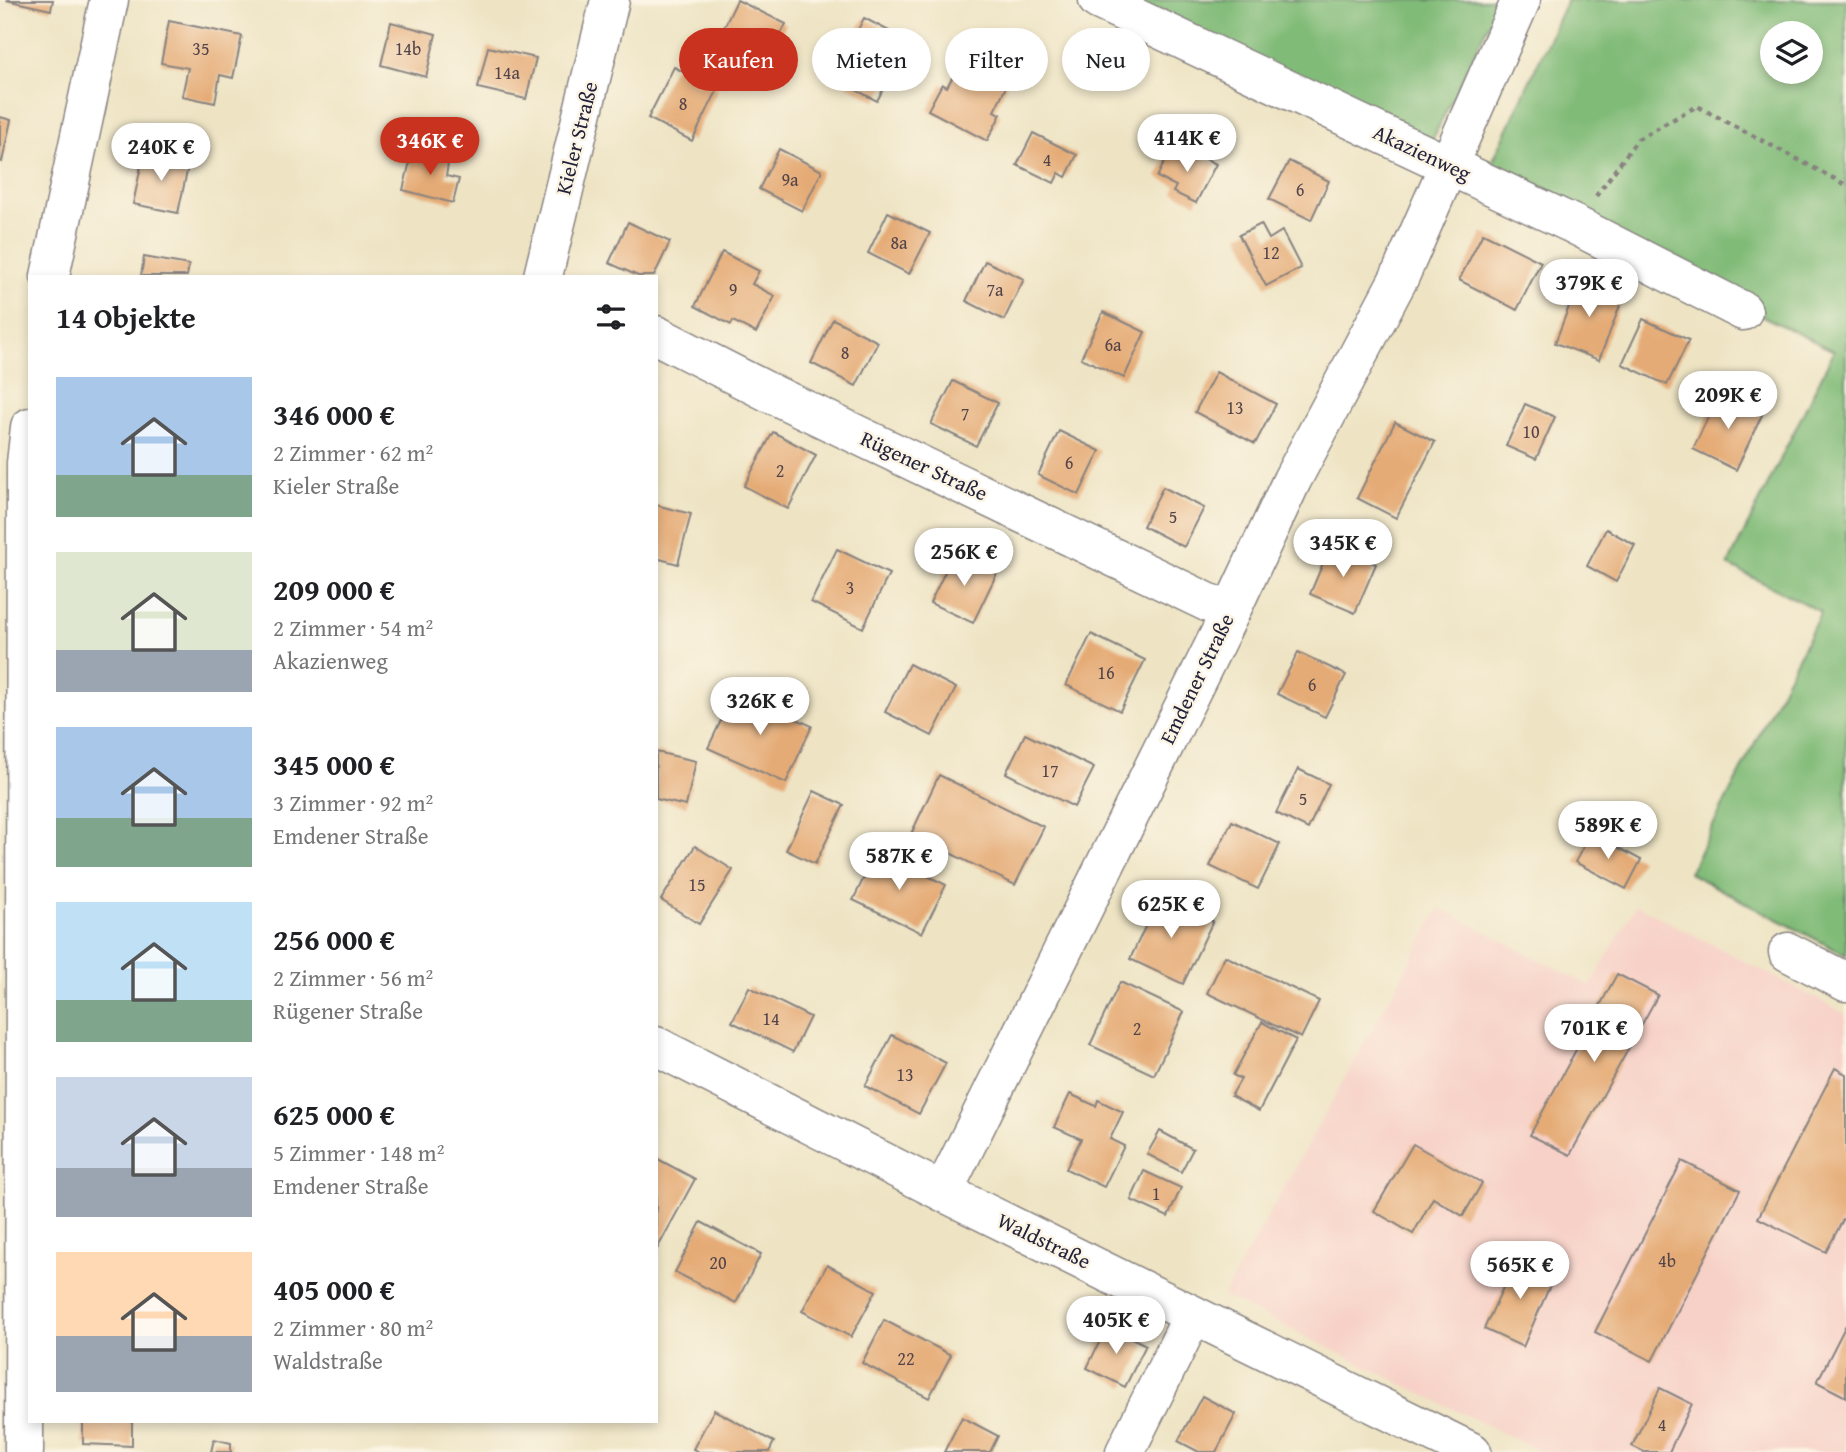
<!DOCTYPE html>
<html lang="de">
<meta charset="utf-8">
<style>
body{margin:0;font-family:"Gentium Book Plus",serif;background:#f6f6f6;color:#202124;height:100vh;display:flex;flex-direction:column;font-size:26px;white-space:nowrap}
*{box-sizing:border-box;margin:0}
p{font-size:23px;color:#757577}
.icon{flex:none;width:38px;height:38px;fill:none;stroke:currentColor;stroke-width:2;stroke-linecap:round;stroke-linejoin:round}
.map{position:relative;flex:1;overflow:hidden}
.sheet{position:absolute;left:28px;top:275px;width:630px;height:1148px;display:flex;flex-direction:column;background:#fff;border-radius:0px;box-shadow:0 4px 10px #0003}
.sheet>*{flex:none}
.banner{position:absolute;left:679px;top:28px;width:665px;height:63px;display:flex;gap:14px}
.fabs{position:absolute;left:1760px;top:21px;display:grid;gap:14px}
.fabs a{display:grid;place-items:center;width:63px;height:63px;border-radius:50%;background:#fff;box-shadow:0 4px 10px #0003;font-size:35px}
.price{position:absolute;translate:-50% -60px;padding:0 16px;border-radius:24px;background:#fff;color:#222;font-size:23px;line-height:46px;filter:drop-shadow(0 2px 4px #0008)}
.price::after{content:'';position:absolute;left:50%;top:42px;width:21px;height:16px;margin-left:-10px;background:inherit;clip-path:polygon(0 0,100% 0,50% 100%)}
.price.active{background:#c8321e;color:#fff}
ul{padding:0;list-style:none}
li{display:flex;align-items:center;gap:21px;height:175px;padding:0 28px}
li span{display:grid;place-items:center;flex:none;width:196px;height:140px;border-radius:0px;color:#555}
li>.icon{margin-inline-start:auto}
span .icon{width:84px;height:84px;fill:#fffc;stroke-width:1}
li b{font-size:30px}
h2{display:flex;justify-content:space-between;align-items:center;height:84px;padding:0 28px;font-size:30px}
.tag{padding:0 24px;border-radius:32px;background:#fff;box-shadow:0 4px 10px #0003;font-size:24px;line-height:63px}
.tag.active{background:#c8321e;color:#fff}
.map>svg:first-child{display:block}
.built{fill:#f7d1c7}
.forest{fill:#81bb78;stroke:#526e5a;stroke-width:2;fill-rule:evenodd}
.building{fill:#e5ab76}
.lines{fill:none;stroke-linecap:round;stroke-linejoin:round}
.minor-casing{stroke:#888380;stroke-width:41}
.path{stroke:#888380;stroke-width:4.5;stroke-dasharray:5 5;stroke-linecap:butt}
.minor{stroke:#fff;stroke-width:38}
.labels{text-anchor:middle;stroke-width:5;stroke-linejoin:round;paint-order:stroke}
.number-label{font-size:18px;fill:#53444a}
.street-label{font-size:21px;fill:#22223b;stroke:#fcf5e5}
</style>
<div class="map">
<svg width="1846" height="1452" viewBox="0 0 1846 1452">
<rect width="100%" height="100%" fill="#fcf5e5"/>
<filter id="ink" filterUnits="userSpaceOnUse"><feTurbulence type="fractalNoise" baseFrequency=".0143" numOctaves="2"/><feDisplacementMap in="SourceGraphic" scale="14" xChannelSelector="R" yChannelSelector="G"/><feConvolveMatrix kernelMatrix="1 2 1 2 8 2 1 2 1" color-interpolation-filters="sRGB"/></filter>
<filter id="wash" filterUnits="userSpaceOnUse"><feTurbulence type="fractalNoise" baseFrequency=".00686" numOctaves="4" result="noise"/><feDisplacementMap in="SourceGraphic" scale="28" xChannelSelector="R" yChannelSelector="G"/><feGaussianBlur stdDeviation="1.57" result="paint"/><feColorMatrix in="noise" values="0 0 0 0 0 0 0 0 0 0 0 0 0 0 0 0 0 1.4 0 .05"/><feComposite in="paint" operator="in"/></filter>
<g filter="url(#wash)">
<rect width="100%" height="100%" fill="#eee4c4"/>
<polygon class="built" points="1636,905 1846,1014 1846,1452 1541,1452 1223,1296 1440,908 1590,986"/>
<g class="forest">
<polygon points="1117,0 1500,0 1427,151"/>
<path d="M1567,0H1846V955L1689,873L1821,612L1728,565L1834,351L1484,180ZM1773,33H1811V72H1773Z"/>
</g>
<g id="blocks">
<g class="building">
<polygon points="6,0 53,0 51,10"/>
<polygon points="737,0 786,24 765,66 717,42"/>
<polygon points="864,18 908,41 877,101 833,78"/>
<polygon points="169,21 242,36 233,78 220,75 215,103 182,96 188,68 161,63"/>
<polygon points="391,22 436,34 426,77 381,65"/>
<polygon points="488,47 536,58 526,99 478,88"/>
<polygon points="961,61 1007,85 994,111 1001,114 987,141 928,110 942,84 947,87"/>
<polygon points="674,67 718,89 692,141 648,118"/>
<polygon points="0,117 11,120 2,162 0,161"/>
<polygon points="1033,133 1077,155 1066,177 1059,173 1054,183 1017,165"/>
<polygon points="413,149 449,158 446,176 459,179 453,203 403,190"/>
<polygon points="779,149 822,171 802,211 759,189"/>
<polygon points="1170,151 1185,159 1190,151 1216,164 1196,203 1173,192 1176,186 1157,177"/>
<polygon points="144,152 189,162 178,213 133,204"/>
<polygon points="1289,161 1329,181 1311,220 1269,199"/>
<polygon points="888,212 930,233 909,274 868,253"/>
<polygon points="628,222 670,242 654,276 638,276 609,263"/>
<polygon points="1261,224 1269,239 1282,231 1301,268 1266,286 1239,235"/>
<polygon points="1483,233 1541,262 1517,310 1459,280"/>
<polygon points="722,252 759,271 752,284 775,296 756,333 733,321 731,325 695,306"/>
<polygon points="144,257 189,265 187,276 141,276"/>
<polygon points="985,261 1024,279 1004,320 966,301"/>
<polygon points="1580,278 1624,295 1599,360 1555,343"/>
<polygon points="1103,312 1145,332 1124,378 1081,358"/>
<polygon points="833,319 878,342 856,386 811,363"/>
<polygon points="1643,319 1689,340 1667,385 1622,364"/>
<polygon points="1216,372 1276,404 1255,444 1195,412"/>
<polygon points="953,381 998,403 976,446 931,424"/>
<polygon points="1720,392 1763,413 1736,470 1693,449"/>
<polygon points="1525,404 1555,417 1536,459 1506,446"/>
<polygon points="1395,422 1435,442 1396,518 1357,498"/>
<polygon points="1059,431 1100,451 1079,495 1038,475"/>
<polygon points="773,432 816,455 788,509 744,486"/>
<polygon points="1163,487 1204,508 1184,547 1143,526"/>
<polygon points="656,505 691,514 678,564 656,558"/>
<polygon points="1606,529 1635,545 1616,582 1587,566"/>
<polygon points="1331,544 1376,564 1355,613 1310,594"/>
<polygon points="837,549 889,574 863,628 811,602"/>
<polygon points="954,553 997,573 973,623 930,603"/>
<polygon points="1091,634 1145,660 1120,711 1066,685"/>
<polygon points="1298,652 1346,675 1325,717 1277,694"/>
<polygon points="909,664 956,688 932,736 885,712"/>
<polygon points="735,691 812,726 786,783 708,748"/>
<polygon points="1025,734 1094,768 1074,807 1006,773"/>
<polygon points="656,752 696,761 686,806 656,799"/>
<polygon points="1298,769 1329,784 1308,829 1276,813"/>
<polygon points="939,775 1044,827 1015,885 911,834"/>
<polygon points="814,791 844,805 815,864 786,850"/>
<polygon points="1232,821 1280,844 1258,889 1210,866"/>
<polygon points="1591,833 1641,860 1626,889 1575,862"/>
<polygon points="695,846 733,870 699,924 661,900"/>
<polygon points="877,851 946,885 922,933 853,900"/>
<polygon points="1160,895 1213,921 1183,984 1130,959"/>
<polygon points="1225,956 1319,1001 1301,1038 1207,993"/>
<polygon points="1617,974 1658,995 1570,1155 1530,1135"/>
<polygon points="1120,982 1184,1012 1154,1075 1090,1045"/>
<polygon points="749,987 810,1017 793,1052 732,1022"/>
<polygon points="1262,1022 1296,1040 1259,1111 1231,1096 1241,1079 1233,1075"/>
<polygon points="892,1035 946,1063 919,1114 865,1086"/>
<polygon points="1835,1068 1846,1074 1846,1214 1826,1252 1758,1218"/>
<polygon points="1070,1094 1096,1106 1098,1100 1123,1112 1110,1139 1124,1146 1104,1187 1066,1169 1081,1139 1054,1127"/>
<polygon points="1160,1131 1193,1149 1181,1172 1147,1154"/>
<polygon points="1413,1144 1482,1183 1463,1216 1433,1198 1413,1234 1374,1211"/>
<polygon points="656,1158 695,1179 656,1251"/>
<polygon points="1682,1161 1740,1190 1652,1361 1595,1332"/>
<polygon points="1144,1171 1181,1188 1168,1217 1131,1200"/>
<polygon points="701,1222 761,1254 736,1303 675,1272"/>
<polygon points="1518,1255 1556,1272 1523,1347 1484,1329"/>
<polygon points="827,1265 876,1291 851,1337 802,1311"/>
<polygon points="884,1320 951,1355 929,1398 862,1363"/>
<polygon points="1846,1325 1846,1397 1817,1382"/>
<polygon points="1107,1326 1146,1345 1125,1387 1087,1368"/>
<polygon points="1660,1388 1692,1404 1669,1452 1644,1452 1632,1446"/>
<polygon points="1202,1396 1236,1414 1216,1452 1199,1452 1178,1441"/>
<polygon points="714,1410 774,1442 769,1452 699,1452 693,1449"/>
<polygon points="962,1417 998,1436 990,1452 944,1452"/>
<polygon points="83,1421 132,1421 132,1446 83,1444"/>
<polygon points="214,1439 231,1443 231,1452 211,1452"/>
</g>
</g>
</g>
<g filter="url(#ink)">
<use href="#blocks" fill-opacity="0" stroke="#888380" stroke-width="2"/>
<g class="lines">
<g class="minor-casing">
<g id="minor">
<polyline points="1098,0 1575,225 1743,311"/>
<polyline points="50,276 109,0"/>
<polyline points="543,276 610,0"/>
<polyline points="656,335 768,392 1230,613"/>
<polyline points="1788,952 1846,982"/>
<polyline points="656,1046 943,1192 1472,1452"/>
<polyline points="943,1192 1230,613 1292,480 1400,276 1521,0"/>
<polyline points="24,1452 26,463 30,427"/>
<polyline points="1125,1452 1193,1315"/>
</g>
</g>
<polyline class="path" points="1596,196 1638,139 1697,106 1846,185"/>
<use href="#minor" class="minor"/>
</g>
</g>
<g class="labels">
<g class="number-label">
<text x="201" y="55">35</text>
<text x="408" y="55">14b</text>
<text x="507" y="79">14a</text>
<text x="683" y="110">8</text>
<text x="1047" y="166">4</text>
<text x="790" y="186">9a</text>
<text x="1300" y="196">6</text>
<text x="899" y="249">8a</text>
<text x="1271" y="259">12</text>
<text x="733" y="296">9</text>
<text x="995" y="296">7a</text>
<text x="1113" y="351">6a</text>
<text x="845" y="359">8</text>
<text x="1235" y="414">13</text>
<text x="965" y="420">7</text>
<text x="1531" y="438">10</text>
<text x="1069" y="469">6</text>
<text x="780" y="477">2</text>
<text x="1173" y="523">5</text>
<text x="850" y="594">3</text>
<text x="1106" y="679">16</text>
<text x="1312" y="691">6</text>
<text x="1050" y="777">17</text>
<text x="1303" y="805">5</text>
<text x="697" y="891">15</text>
<text x="771" y="1025">14</text>
<text x="1137" y="1035">2</text>
<text x="905" y="1081">13</text>
<text x="1156" y="1200">1</text>
<text x="1667" y="1267">4b</text>
<text x="718" y="1269">20</text>
<text x="906" y="1365">22</text>
<text x="1662" y="1431">4</text>
</g>
<g class="street-label">
<text transform="translate(577 138) rotate(-76)" y="7">Kieler Straße</text>
<text transform="translate(1422 153) rotate(25)" y="7">Akazienweg</text>
<text transform="translate(924 466) rotate(25)" y="7">Rügener Straße</text>
<text transform="translate(1197 679) rotate(-64)" y="7">Emdener Straße</text>
<text transform="translate(1044 1241) rotate(26)" y="7">Waldstraße</text>
</g>
</g>
</svg>
<div class="fabs">
<a><svg class="icon" aria-label="layers" viewBox="0 0 24 24"><path d="M12 4l9 5-9 5-9-5zM3 14l9 5 9-5"/></svg></a>
</div>
<b class="price" style="left:1187px;top:174px">414K €</b>
<b class="price active" style="left:430px;top:177px">346K €</b>
<b class="price" style="left:161px;top:183px">240K €</b>
<b class="price" style="left:1589px;top:319px">379K €</b>
<b class="price" style="left:1728px;top:431px">209K €</b>
<b class="price" style="left:1343px;top:579px">345K €</b>
<b class="price" style="left:964px;top:588px">256K €</b>
<b class="price" style="left:760px;top:737px">326K €</b>
<b class="price" style="left:1608px;top:861px">589K €</b>
<b class="price" style="left:899px;top:892px">587K €</b>
<b class="price" style="left:1171px;top:940px">625K €</b>
<b class="price" style="left:1594px;top:1064px">701K €</b>
<b class="price" style="left:1520px;top:1301px">565K €</b>
<b class="price" style="left:1116px;top:1356px">405K €</b>
<div class="banner">
<a class="tag active">Kaufen</a>
<a class="tag">Mieten</a>
<a class="tag">Filter</a>
<a class="tag">Neu</a>
</div>
<section class="sheet">
<h2>14 Objekte<svg class="icon" aria-label="filters" viewBox="0 0 24 24"><path d="M4 7h16M4 17h16"/><circle cx="9" cy="7" r="2"/><circle cx="15" cy="17" r="2"/></svg></h2>
<ul>
<li><span style="background:linear-gradient(#a9c7e8 70%,#7fa58c 0)"><svg class="icon" aria-label="home" viewBox="0 0 24 24"><path d="M3 11l9-7 9 7M6 9v11h12V9"/></svg></span><div><b>346 000 €</b><p>2 Zimmer · 62 m²</p><p>Kieler Straße</p></div></li>
<li><span style="background:linear-gradient(#dfe7d0 70%,#9aa5b1 0)"><svg class="icon" aria-label="home" viewBox="0 0 24 24"><path d="M3 11l9-7 9 7M6 9v11h12V9"/></svg></span><div><b>209 000 €</b><p>2 Zimmer · 54 m²</p><p>Akazienweg</p></div></li>
<li><span style="background:linear-gradient(#a9c7e8 65%,#7fa58c 0)"><svg class="icon" aria-label="home" viewBox="0 0 24 24"><path d="M3 11l9-7 9 7M6 9v11h12V9"/></svg></span><div><b>345 000 €</b><p>3 Zimmer · 92 m²</p><p>Emdener Straße</p></div></li>
<li><span style="background:linear-gradient(#bfe0f5 70%,#7fa58c 0)"><svg class="icon" aria-label="home" viewBox="0 0 24 24"><path d="M3 11l9-7 9 7M6 9v11h12V9"/></svg></span><div><b>256 000 €</b><p>2 Zimmer · 56 m²</p><p>Rügener Straße</p></div></li>
<li><span style="background:linear-gradient(#c9d6e8 65%,#9aa5b1 0)"><svg class="icon" aria-label="home" viewBox="0 0 24 24"><path d="M3 11l9-7 9 7M6 9v11h12V9"/></svg></span><div><b>625 000 €</b><p>5 Zimmer · 148 m²</p><p>Emdener Straße</p></div></li>
<li><span style="background:linear-gradient(#ffd9b3 60%,#9aa5b1 0)"><svg class="icon" aria-label="home" viewBox="0 0 24 24"><path d="M3 11l9-7 9 7M6 9v11h12V9"/></svg></span><div><b>405 000 €</b><p>2 Zimmer · 80 m²</p><p>Waldstraße</p></div></li>
</ul>
</section>
</div>
